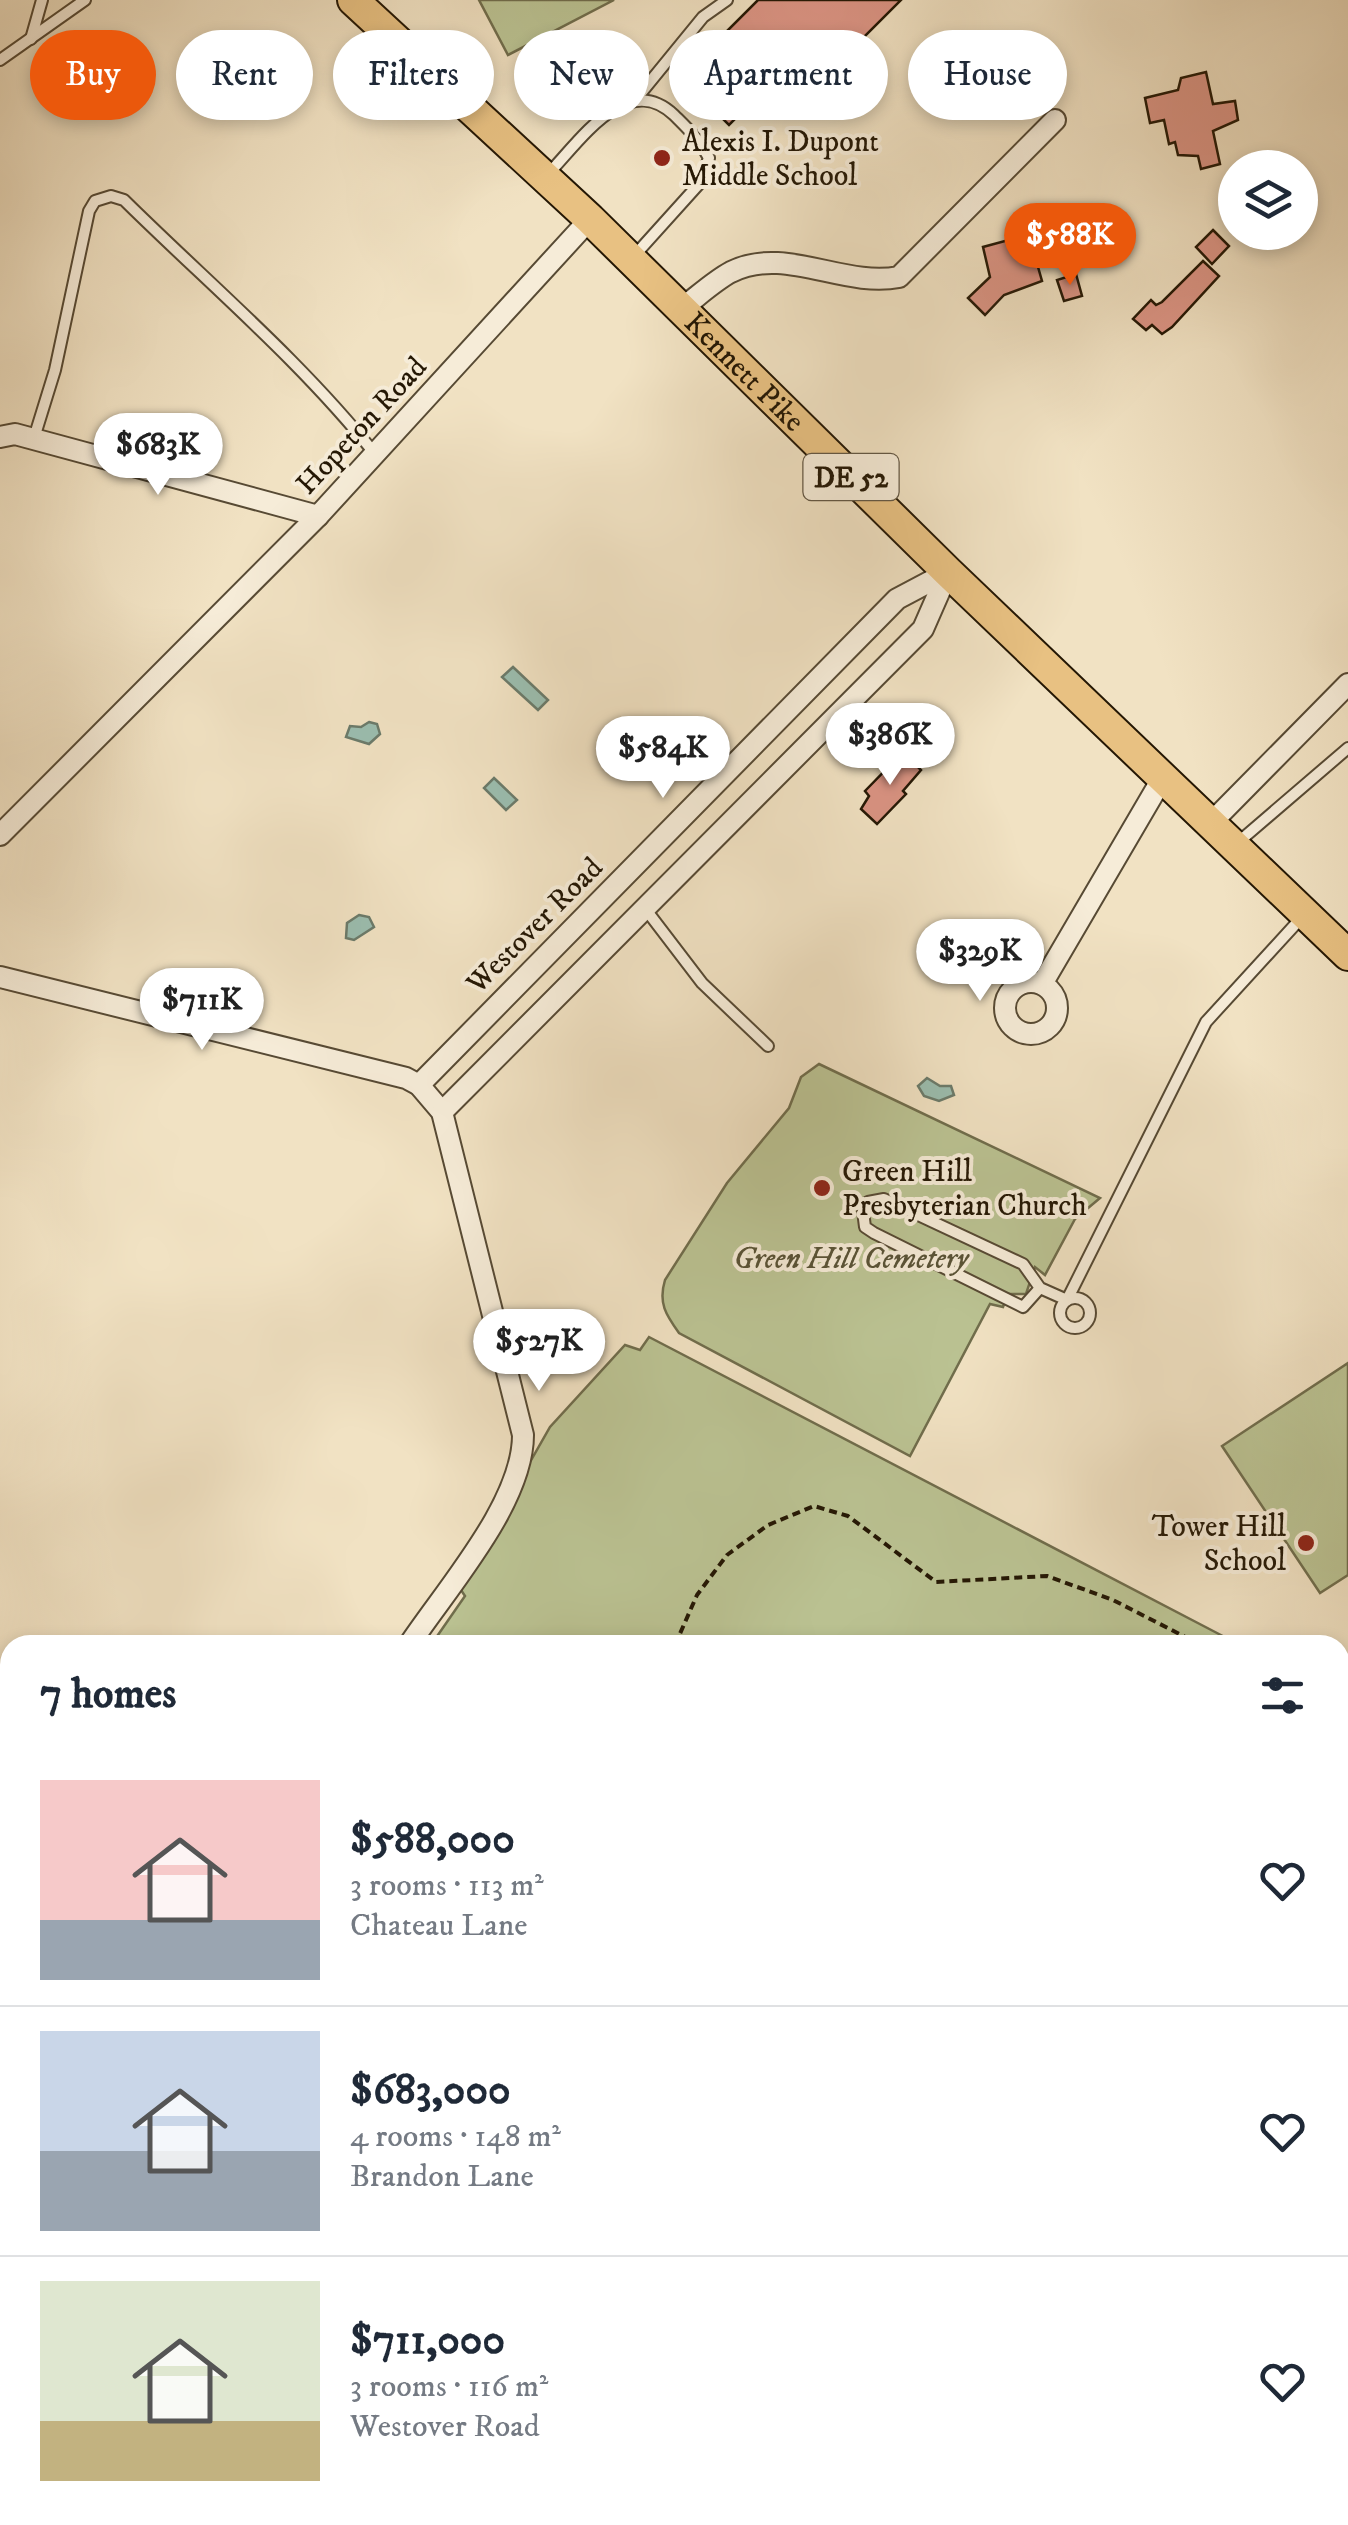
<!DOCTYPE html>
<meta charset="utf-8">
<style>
body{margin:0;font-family:"IM FELL DW Pica",serif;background:#f6f6f7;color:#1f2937;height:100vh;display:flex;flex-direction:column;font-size:38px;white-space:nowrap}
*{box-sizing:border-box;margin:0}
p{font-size:32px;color:#747a83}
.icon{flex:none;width:55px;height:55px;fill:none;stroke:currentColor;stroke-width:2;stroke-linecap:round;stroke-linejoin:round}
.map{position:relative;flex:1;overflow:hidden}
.drawer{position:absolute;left:0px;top:1635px;width:1350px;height:890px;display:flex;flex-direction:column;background:#fff;border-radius:30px 30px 0 0;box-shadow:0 5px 15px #0003}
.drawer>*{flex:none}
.banner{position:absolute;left:30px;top:30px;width:1290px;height:90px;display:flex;gap:20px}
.buttons{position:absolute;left:1218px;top:150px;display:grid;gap:20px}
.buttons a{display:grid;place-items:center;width:100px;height:100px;border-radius:50%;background:#fff;box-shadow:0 5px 15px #0003;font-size:50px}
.price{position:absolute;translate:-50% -85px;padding:0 22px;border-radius:35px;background:#fff;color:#222;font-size:32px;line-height:65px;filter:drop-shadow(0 2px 5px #0008)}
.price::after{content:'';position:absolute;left:50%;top:60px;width:30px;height:22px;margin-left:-15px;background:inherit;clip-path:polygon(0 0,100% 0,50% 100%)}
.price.selected{background:#ea580c;color:#fff}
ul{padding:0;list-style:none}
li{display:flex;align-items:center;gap:30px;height:250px;padding:0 40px}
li+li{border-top:2px solid #e0e1e3}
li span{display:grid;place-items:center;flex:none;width:280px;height:200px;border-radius:0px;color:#555}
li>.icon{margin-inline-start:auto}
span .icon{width:120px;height:120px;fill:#fffc;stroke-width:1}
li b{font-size:42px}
h2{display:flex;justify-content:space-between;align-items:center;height:120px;padding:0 40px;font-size:42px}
.tag{padding:0 35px;border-radius:45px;background:#fff;box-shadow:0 5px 15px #0003;font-size:35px;line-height:90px}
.tag.selected{background:#ea580c;color:#fff}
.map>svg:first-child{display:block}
.green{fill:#bbc393;stroke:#706d4c;stroke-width:2.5}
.water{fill:#9bbeb0;stroke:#6b7b6b;stroke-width:2.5}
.building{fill:#db9484;stroke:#241704;stroke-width:2.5}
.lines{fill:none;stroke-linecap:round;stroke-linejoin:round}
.lane-casing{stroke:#574a34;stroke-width:14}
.street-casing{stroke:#574a34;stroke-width:24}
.primary-casing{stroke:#241704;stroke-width:34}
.path{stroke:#241704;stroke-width:4;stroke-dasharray:8 5;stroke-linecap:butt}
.lane{stroke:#f6ecd8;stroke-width:10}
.street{stroke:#f6ecd8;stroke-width:20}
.primary{stroke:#e8c182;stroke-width:30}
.poi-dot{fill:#8f2418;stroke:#f6ecd8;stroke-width:4}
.labels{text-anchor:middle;stroke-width:8;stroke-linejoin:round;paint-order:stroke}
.shield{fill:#f6ecd8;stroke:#635744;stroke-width:2.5}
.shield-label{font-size:28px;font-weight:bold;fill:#241704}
.poi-label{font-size:30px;fill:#241704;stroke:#f6ecd8;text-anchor:start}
.street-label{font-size:30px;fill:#241704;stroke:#f6ecd8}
.park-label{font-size:30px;font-style:italic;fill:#595336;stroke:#f6ecd8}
</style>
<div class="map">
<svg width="1348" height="2525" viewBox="0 0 1348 2525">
<rect width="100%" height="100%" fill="#f1e2c3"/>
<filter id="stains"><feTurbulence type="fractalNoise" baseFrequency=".002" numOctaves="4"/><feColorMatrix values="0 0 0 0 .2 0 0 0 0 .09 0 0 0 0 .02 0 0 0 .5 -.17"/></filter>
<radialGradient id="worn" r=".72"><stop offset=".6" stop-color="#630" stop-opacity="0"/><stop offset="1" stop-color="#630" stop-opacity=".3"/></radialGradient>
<g class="green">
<polygon points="479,0 614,0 508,55"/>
<path d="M819,1064L1100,1198L1075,1219L1045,1275L1035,1267L1026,1294H1008L1003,1307L990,1304L910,1456L679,1333C666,1315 658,1303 665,1280L727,1183L789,1108L801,1077Z"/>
<polygon points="649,1337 1240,1645 431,1645 465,1596 459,1587 550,1427 625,1345 640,1350"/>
<polygon points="1348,1363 1348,1575 1320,1593 1222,1446"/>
<polygon points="1340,1698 1348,1702 1348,1931 1340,1942"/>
<polygon points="10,2040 10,2515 1340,2515 1340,2425 1348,2429 1348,2525 0,2525 0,2056"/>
</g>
<g class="water">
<polygon points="513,667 548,700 538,710 502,677"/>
<polygon points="369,722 377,724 380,734 369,744 346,737 350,726 361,727"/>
<polygon points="494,778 517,800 506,810 484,788"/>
<polygon points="359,915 369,917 374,927 354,940 346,938 347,923"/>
<polygon points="927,1078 940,1086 951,1086 954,1095 939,1101 924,1096 918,1086"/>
</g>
<g class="building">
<polygon points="758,0 901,0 841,60 817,36 729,125 681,77"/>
<polygon points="1206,72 1213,104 1235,101 1238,120 1213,131 1220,164 1201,169 1198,156 1178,155 1175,142 1169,144 1164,120 1150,123 1145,98 1178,90 1181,78"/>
<polygon points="1046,230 1052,249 1034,253 1042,281 1004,295 985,315 968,298 990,277 983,247"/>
<polygon points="1213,230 1229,246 1212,264 1196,247"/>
<polygon points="1203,261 1219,276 1172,327 1162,334 1152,325 1146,330 1133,319 1151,300 1156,305 1162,302"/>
<polygon points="1076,274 1082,296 1064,301 1057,280"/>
<polygon points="903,752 921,770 903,791 906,794 877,824 861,809 869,796 865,791"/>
</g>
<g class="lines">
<g class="lane-casing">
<g id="lane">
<polyline points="31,39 42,0"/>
<polyline points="0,60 85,0"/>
<polyline points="636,99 703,17 727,0"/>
<path d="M549,173C580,141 627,70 674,115C688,129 700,140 709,158L699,184L635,255"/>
<path d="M34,438L55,370L89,211L95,201L111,196L124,200C209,284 300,360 375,454"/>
<polyline points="1235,845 1348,748"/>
<polyline points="647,911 702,983 768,1046"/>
<polyline points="1040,1288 1023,1264 884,1199 868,1202 863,1211 865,1227 874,1233 1023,1307 1040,1288 1067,1300 1206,1022 1303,916"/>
<circle cx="1075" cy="1313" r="15"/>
<polyline points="0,2384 10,2386"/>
<polyline points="0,2430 10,2415"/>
<polyline points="0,2502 10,2503"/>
<polyline points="105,2515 149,2520"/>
</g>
</g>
<g class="street-casing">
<g id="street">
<path d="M681,309C697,297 714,281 731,272C785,245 843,288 899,277L1055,120"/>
<polyline points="0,437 15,434 318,516"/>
<polyline points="1209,825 1348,684"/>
<polyline points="0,835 318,516 590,219"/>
<path d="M0,977L406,1078L419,1085L442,1112L523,1435C523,1503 447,1588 409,1645"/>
<circle cx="1031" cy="1008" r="26"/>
<polyline points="1042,984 1162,779"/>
<polyline points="419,1085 897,599 948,572"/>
<polyline points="442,1112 923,629 948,572"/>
<polyline points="0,1929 10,1930"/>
</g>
</g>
<g class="primary-casing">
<g id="primary">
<path id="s1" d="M353,0L590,219L948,572L1348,955"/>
</g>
</g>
<g class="path">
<polyline points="675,1645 697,1595 727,1555 768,1525 814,1506 848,1516 936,1582 1047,1576 1113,1600 1201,1645"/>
<polyline points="1340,1729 1348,1746"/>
<polyline points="1340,1799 1348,1785"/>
<polyline points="611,2515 622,2525"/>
<polyline points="380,2525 385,2515"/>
</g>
<use href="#lane" class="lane"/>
<use href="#street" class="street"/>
<use href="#primary" class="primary"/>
</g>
<g class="poi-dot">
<circle cx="662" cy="158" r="10"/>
<circle cx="822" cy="1188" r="10"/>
<circle cx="1306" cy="1543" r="10"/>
</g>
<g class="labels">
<rect class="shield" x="803.5" y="454" width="95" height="46" rx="8"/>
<g class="shield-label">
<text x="851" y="487">DE 52</text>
</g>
<g class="poi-label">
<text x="682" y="151">Alexis I. Dupont<tspan x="682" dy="34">Middle School</tspan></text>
<text x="842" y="1181">Green Hill<tspan x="842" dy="34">Presbyterian Church</tspan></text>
<text x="1286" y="1536" text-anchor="end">Tower Hill<tspan x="1286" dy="34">School</tspan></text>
</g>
<g class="street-label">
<text dy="10" stroke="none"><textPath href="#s1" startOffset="540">Kennett Pike</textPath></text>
<text transform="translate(361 425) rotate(-47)" y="10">Hopeton Road</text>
<text transform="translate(534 925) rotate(-45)" y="10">Westover Road</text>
</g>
<g class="park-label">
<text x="851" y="1268">Green Hill Cemetery</text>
</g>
</g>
<rect width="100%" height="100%" filter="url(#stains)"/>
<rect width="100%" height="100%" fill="url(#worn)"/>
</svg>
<div class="buttons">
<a><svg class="icon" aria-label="layers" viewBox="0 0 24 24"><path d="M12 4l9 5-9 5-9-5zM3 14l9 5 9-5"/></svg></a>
</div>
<b class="price selected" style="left:1070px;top:288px">$588K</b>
<b class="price" style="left:158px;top:498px">$683K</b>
<b class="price" style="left:890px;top:788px">$386K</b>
<b class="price" style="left:663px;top:801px">$584K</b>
<b class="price" style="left:980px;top:1004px">$329K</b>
<b class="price" style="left:202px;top:1053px">$711K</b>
<b class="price" style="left:539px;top:1394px">$527K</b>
<div class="banner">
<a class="tag selected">Buy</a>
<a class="tag">Rent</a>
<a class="tag">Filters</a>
<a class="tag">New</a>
<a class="tag">Apartment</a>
<a class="tag">House</a>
</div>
<section class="drawer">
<h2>7 homes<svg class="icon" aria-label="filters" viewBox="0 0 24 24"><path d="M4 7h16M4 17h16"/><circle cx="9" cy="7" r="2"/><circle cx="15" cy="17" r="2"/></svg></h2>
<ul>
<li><span style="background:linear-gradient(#f6c9c9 70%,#9aa5b1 0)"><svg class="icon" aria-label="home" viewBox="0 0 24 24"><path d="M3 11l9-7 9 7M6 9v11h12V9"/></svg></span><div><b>$588,000</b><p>3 rooms · 113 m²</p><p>Chateau Lane</p></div><svg class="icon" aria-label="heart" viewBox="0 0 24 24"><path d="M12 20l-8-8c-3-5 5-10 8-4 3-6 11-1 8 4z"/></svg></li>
<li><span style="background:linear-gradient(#c9d6e8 60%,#9aa5b1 0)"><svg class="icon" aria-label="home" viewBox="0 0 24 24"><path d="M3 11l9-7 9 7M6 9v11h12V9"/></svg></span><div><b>$683,000</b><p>4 rooms · 148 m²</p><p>Brandon Lane</p></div><svg class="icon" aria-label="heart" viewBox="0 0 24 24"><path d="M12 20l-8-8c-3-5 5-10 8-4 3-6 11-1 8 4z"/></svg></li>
<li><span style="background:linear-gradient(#dfe7d0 70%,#c2b280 0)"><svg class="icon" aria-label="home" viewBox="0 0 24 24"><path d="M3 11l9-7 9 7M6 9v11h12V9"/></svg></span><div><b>$711,000</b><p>3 rooms · 116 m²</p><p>Westover Road</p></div><svg class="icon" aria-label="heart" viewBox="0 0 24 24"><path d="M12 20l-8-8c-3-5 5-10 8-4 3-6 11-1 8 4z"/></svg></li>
</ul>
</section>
</div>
